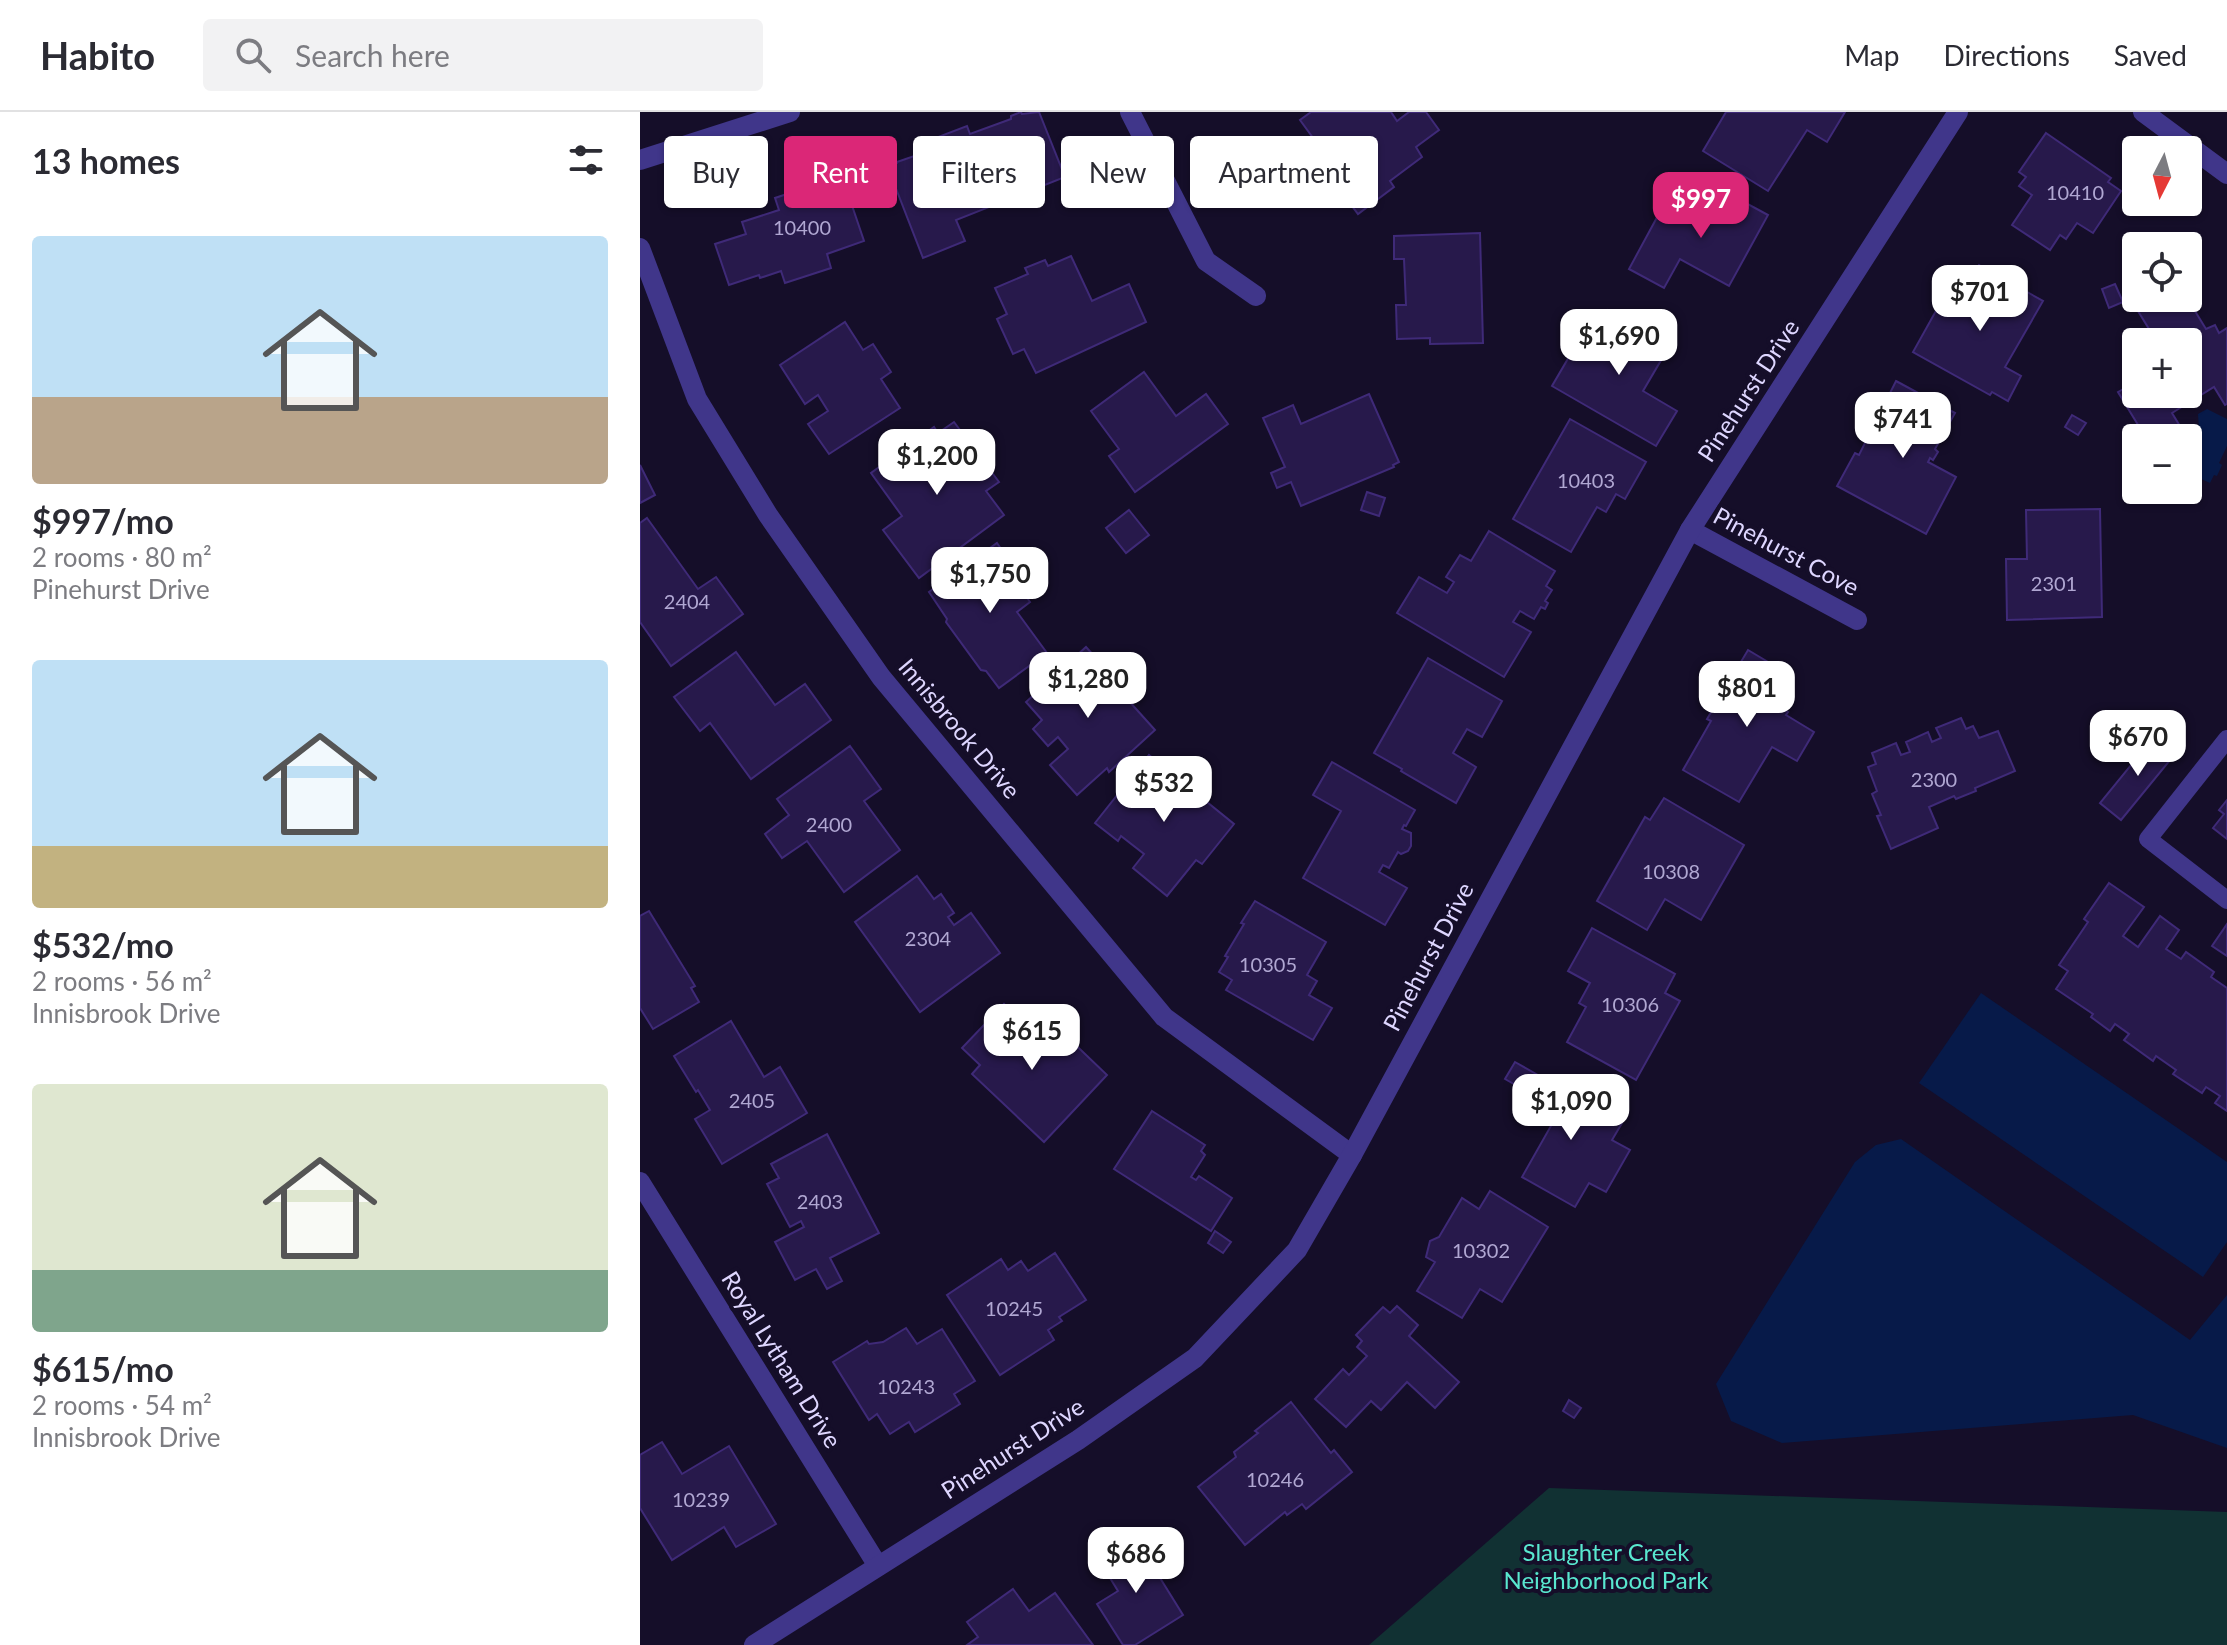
<!DOCTYPE html>
<meta charset="utf-8">
<style>
body{margin:0;font-family:Lato,sans-serif;background:#f2f2f3;color:#2b2b33;height:100vh;display:flex;flex-direction:column;font-size:30px;white-space:nowrap}
*{box-sizing:border-box;margin:0}
p{font-size:26px;color:#7c7c81}
.icon{flex:none;width:44px;height:44px;fill:none;stroke:currentColor;stroke-width:2;stroke-linecap:round;stroke-linejoin:round}
.map{position:relative;flex:1;overflow:hidden}
.sheet{display:flex;flex-direction:column;background:#fff;width:640px}
.sheet>*{flex:none}
.top-card{position:absolute;left:24px;top:24px;width:760px;height:72px;display:flex;gap:16px}
.needle{width:52px;rotate:186deg}
.controls{position:absolute;left:1482px;top:24px;display:grid;gap:16px}
.controls a{display:grid;place-items:center;width:80px;height:80px;border-radius:8px;background:#fff;box-shadow:0 2px 6px #0004;font-size:40px}
.price{position:absolute;translate:-50% -68px;padding:0 18px;border-radius:16px;background:#fff;color:#222;font-size:26px;line-height:52px;filter:drop-shadow(0 2px 4px #0008)}
.price::after{content:'';position:absolute;left:50%;top:48px;width:24px;height:18px;margin-left:-12px;background:inherit;clip-path:polygon(0 0,100% 0,50% 100%)}
.price.selected{background:#db2777;color:#fff}
ul{padding:0;list-style:none}
li{display:grid;align-content:center;gap:16px;height:424px;padding:0 32px}
li span{display:grid;place-items:center;height:248px;border-radius:8px;color:#555}
li>.icon{margin-inline-start:auto}
span .icon{width:144px;height:144px;fill:#fffc;stroke-width:1}
li b{font-size:34px}
h2{display:flex;justify-content:space-between;align-items:center;height:96px;padding:0 32px;font-size:34px}
.tag{padding:0 28px;border-radius:8px;background:#fff;box-shadow:0 2px 6px #0004;font-size:28px;line-height:72px}
.tag.selected{background:#db2777;color:#fff}
header{display:flex;align-items:center;gap:48px;box-sizing:border-box;height:112px;padding:0 40px;background:#fff;border-bottom:2px solid #e1e1e2}
header strong{font-size:38px}
nav{display:flex;gap:44px;margin-inline-start:auto;font-size:28px}
.search{width:560px;height:72px;background:#f2f2f3;display:flex;align-items:center;gap:20px;box-sizing:border-box;padding:0 28px;border-radius:8px;color:#7c7c81;font-size:30px}
main{display:flex;flex:1;min-height:0}
.map>svg:first-child{display:block}
.green{fill:#113133}
.water{fill:#071a49}
.building{fill:#27194b;stroke:#3f2a78;stroke-width:2}
.lines{fill:none;stroke-linecap:round;stroke-linejoin:round}
.service{stroke:#40368a;stroke-width:18}
.minor{stroke:#40368a;stroke-width:20}
.labels{text-anchor:middle;stroke-width:8;stroke-linejoin:round;paint-order:stroke}
.number-label{font-size:20px;fill:#b0a7d2}
.street-label{font-size:24px;fill:#ded6ff;stroke:#150e29}
.park-label{font-size:24px;fill:#59e7cf;stroke:#150e29}
</style>
<header>
<strong>Habito</strong>
<div class="search"><svg class="icon" aria-label="search" viewBox="0 0 24 24"><circle cx="10" cy="10" r="6"/><path d="M15 15l6 6"/></svg>Search here</div>
<nav><a>Map</a><a>Directions</a><a>Saved</a></nav>
</header>
<main>
<section class="sheet">
<h2>13 homes<svg class="icon" aria-label="filters" viewBox="0 0 24 24"><path d="M4 7h16M4 17h16"/><circle cx="9" cy="7" r="2"/><circle cx="15" cy="17" r="2"/></svg></h2>
<ul>
<li><span style="background:linear-gradient(#bfe0f5 65%,#b9a48a 0)"><svg class="icon" aria-label="home" viewBox="0 0 24 24"><path d="M3 11l9-7 9 7M6 9v11h12V9"/></svg></span><div><b>$997/mo</b><p>2 rooms · 80 m²</p><p>Pinehurst Drive</p></div></li>
<li><span style="background:linear-gradient(#bfe0f5 75%,#c2b280 0)"><svg class="icon" aria-label="home" viewBox="0 0 24 24"><path d="M3 11l9-7 9 7M6 9v11h12V9"/></svg></span><div><b>$532/mo</b><p>2 rooms · 56 m²</p><p>Innisbrook Drive</p></div></li>
<li><span style="background:linear-gradient(#dfe7d0 75%,#7fa58c 0)"><svg class="icon" aria-label="home" viewBox="0 0 24 24"><path d="M3 11l9-7 9 7M6 9v11h12V9"/></svg></span><div><b>$615/mo</b><p>2 rooms · 54 m²</p><p>Innisbrook Drive</p></div></li>
</ul>
</section>
<div class="map">
<svg width="1587" height="1533" viewBox="0 0 1587 1533">
<rect width="100%" height="100%" fill="#150e29"/>
<polygon class="green" points="909,1376 1587,1400 1587,1533 729,1533"/>
<g class="water">
<polygon points="1567,297 1587,307 1587,334 1579,351 1582,353 1577,364 1574,363 1570,371 1548,361 1548,336 1550,336 1559,318 1558,302"/>
<polygon points="1341,881 1587,1050 1587,1130 1563,1165 1279,971"/>
<polygon points="1261,1027 1550,1228 1587,1183 1587,1336 1493,1303 1142,1331 1091,1309 1076,1272 1215,1050 1236,1033"/>
</g>
<g class="building">
<polygon points="381,0 382,2 399,0 425,65 316,108 325,129 283,146 248,56 257,51 257,50 289,39 285,30 327,14 330,22 371,7 371,4"/>
<polygon points="671,0 751,0 757,9 769,0 786,0 799,18 776,35 782,45 750,69 754,75 718,102 691,66 711,51 700,36 687,45 660,8"/>
<polygon points="1086,0 1205,0 1187,30 1167,18 1128,79 1063,39"/>
<polygon points="1406,21 1471,66 1468,70 1481,79 1453,121 1437,111 1426,127 1420,123 1410,138 1372,113 1392,83 1379,74 1386,65 1379,60"/>
<polygon points="202,64 224,129 187,142 191,156 145,171 141,159 120,166 119,163 89,173 75,132 106,122 102,110 139,98 135,86 165,76 168,83 175,81 173,74"/>
<polygon points="1070,76 1090,88 1093,84 1128,103 1089,174 1040,147 1024,176 989,157 1021,98 1037,108 1051,88 1061,93"/>
<polygon points="840,121 843,231 790,232 790,226 757,227 756,193 766,193 764,147 754,147 754,124"/>
<polygon points="431,144 452,189 489,172 506,210 396,261 384,237 373,242 357,207 367,202 355,176 388,162 385,156 405,148 408,154"/>
<polygon points="1339,153 1403,189 1365,255 1381,264 1368,289 1352,280 1350,283 1273,240 1306,181 1319,189"/>
<polygon points="1475,172 1483,190 1469,196 1462,177"/>
<polygon points="1520,186 1528,186 1532,192 1543,186 1547,186 1566,217 1575,213 1579,221 1587,216 1587,292 1585,293 1574,275 1532,301 1543,319 1532,326 1506,326 1478,280 1496,270 1496,282 1548,282 1548,230 1517,230 1498,199"/>
<polygon points="968,198 1030,233 1003,279 1037,299 1016,334 912,274 936,233 944,238"/>
<polygon points="205,210 223,238 233,232 251,260 241,267 260,296 189,342 168,312 188,299 178,283 165,292 140,253"/>
<polygon points="504,260 536,304 566,282 588,312 495,380 469,344 479,337 451,299"/>
<polygon points="1256,269 1315,301 1295,337 1298,340 1293,348 1290,346 1288,350 1316,365 1286,422 1197,374 1215,341 1219,343"/>
<polygon points="729,282 759,350 753,353 754,355 661,394 651,370 637,376 631,361 645,355 623,306 653,293 661,312"/>
<polygon points="1432,303 1446,311 1438,323 1425,315"/>
<polygon points="930,307 1006,350 985,387 976,382 966,400 957,395 931,440 873,407"/>
<polygon points="314,310 359,370 346,379 364,403 279,466 243,418 262,404 231,361 294,315 298,321"/>
<polygon points="0,353 15,383 0,391"/>
<polygon points="727,380 745,386 739,404 721,398"/>
<polygon points="1460,397 1462,505 1367,508 1366,447 1387,447 1386,398"/>
<polygon points="489,398 509,423 486,441 466,416"/>
<polygon points="7,406 58,477 76,465 103,502 31,554 0,510 0,411"/>
<polygon points="849,419 915,459 906,474 912,478 905,489 908,491 905,497 901,495 894,507 880,499 873,510 891,520 864,565 757,501 779,465 807,481 814,470 806,465 820,443 831,449"/>
<polygon points="357,431 383,468 377,472 390,490 377,500 407,541 359,576 346,559 341,558 306,510 307,507 289,480"/>
<polygon points="446,535 491,585 488,588 515,618 469,660 467,656 437,683 410,653 428,637 418,625 408,634 393,617 402,608 386,590"/>
<polygon points="1108,538 1153,565 1136,593 1148,600 1146,603 1174,620 1157,649 1132,635 1099,690 1043,658 1071,609 1067,607"/>
<polygon points="96,540 135,593 165,572 191,608 111,667 70,611 60,619 34,585"/>
<polygon points="788,546 862,589 842,625 827,617 813,641 836,655 816,691 761,659 762,657 734,641"/>
<polygon points="1321,606 1326,617 1333,614 1339,626 1358,619 1375,659 1335,676 1336,679 1316,687 1314,684 1289,695 1298,716 1251,737 1237,704 1241,703 1232,682 1237,679 1228,655 1236,652 1232,641 1256,631 1261,643 1270,640 1266,630 1288,620 1292,630 1301,626 1296,616"/>
<polygon points="1514,625 1535,642 1481,708 1460,691"/>
<polygon points="210,634 241,677 224,689 260,738 204,780 167,729 142,746 125,722 149,703 137,687"/>
<polygon points="509,643 594,712 562,752 556,748 527,784 493,756 504,742 481,724 478,729 455,711"/>
<polygon points="692,650 775,698 766,714 764,713 762,717 771,721 771,734 768,739 761,742 758,740 749,756 743,753 739,760 767,776 745,813 663,766 701,699 673,683"/>
<polygon points="1024,686 1104,733 1061,808 1025,787 1007,818 957,789 1005,705 1010,708"/>
<polygon points="1587,688 1587,727 1573,716 1584,702 1579,698"/>
<polygon points="277,764 294,787 301,782 314,801 308,805 314,813 331,801 360,841 280,900 215,810"/>
<polygon points="1469,771 1504,795 1483,824 1498,835 1520,804 1539,818 1526,837 1541,847 1546,840 1574,860 1571,865 1587,876 1587,999 1575,991 1580,984 1566,975 1562,981 1533,962 1536,958 1516,944 1513,949 1484,928 1489,922 1475,912 1470,919 1451,905 1453,902 1416,877 1428,859 1419,853 1448,810 1444,807"/>
<polygon points="615,789 686,830 667,863 677,869 669,883 692,896 673,928 586,878 592,868 579,860 588,845 585,844 604,812 601,811"/>
<polygon points="9,799 55,874 51,876 59,890 13,917 0,896 0,804"/>
<polygon points="1587,812 1587,844 1572,834"/>
<polygon points="952,816 1035,862 1025,881 1040,889 996,968 927,930 946,895 939,891 950,871 928,859"/>
<polygon points="364,892 406,933 420,918 467,963 404,1030 332,962 340,953 322,936"/>
<polygon points="91,909 124,965 140,955 167,1001 82,1052 55,1007 70,998 58,978 56,980 34,944"/>
<polygon points="875,950 982,1011 972,1028 990,1038 966,1080 949,1071 935,1095 882,1065 920,998 865,967"/>
<polygon points="512,999 565,1033 561,1039 565,1043 551,1065 556,1068 559,1064 592,1086 571,1119 474,1057"/>
<polygon points="187,1022 239,1121 190,1146 202,1169 187,1177 176,1157 155,1168 135,1130 164,1115 161,1109 150,1115 127,1072 139,1066 131,1052"/>
<polygon points="850,1079 908,1115 862,1190 840,1177 822,1206 777,1179 795,1150 786,1145 790,1129 799,1125 822,1086 839,1097"/>
<polygon points="575,1119 591,1130 583,1141 568,1131"/>
<polygon points="415,1141 446,1188 419,1205 422,1209 408,1218 414,1228 360,1263 307,1183 361,1147 368,1158 381,1149 388,1159"/>
<polygon points="757,1194 778,1213 769,1224 819,1270 795,1296 767,1270 741,1298 731,1289 706,1315 675,1287 703,1257 709,1263 727,1244 717,1235 722,1229 716,1223 743,1195 750,1201"/>
<polygon points="266,1216 277,1232 302,1217 335,1269 314,1282 320,1292 275,1320 269,1310 250,1322 237,1302 229,1308 193,1250 227,1229 229,1232 243,1230"/>
<polygon points="929,1288 941,1296 934,1306 923,1299"/>
<polygon points="651,1290 691,1341 694,1338 712,1360 666,1397 662,1392 647,1403 645,1400 605,1433 558,1375 596,1345 594,1340 618,1321 615,1319"/>
<polygon points="22,1330 42,1362 89,1334 136,1412 96,1435 84,1415 32,1448 0,1396 0,1343"/>
<polygon points="494,1424 543,1503 495,1533 483,1533 457,1492 478,1479 462,1453 464,1452 460,1446"/>
<polygon points="373,1477 389,1499 415,1481 453,1533 327,1533 338,1525 327,1510"/>
</g>
<g class="lines">
<polyline class="service" points="1587,627 1508,727 1587,788"/>
<g class="minor">
<polyline points="490,0 566,149 616,184"/>
<polyline points="1503,0 1587,62"/>
<polyline points="0,48 150,0"/>
<polyline points="0,136 57,287 128,403 241,565 524,905 712,1043"/>
<polyline points="1050,418 1217,508"/>
<polyline points="0,1070 238,1454"/>
<polyline points="114,1533 438,1328 555,1246 657,1138 712,1043 1050,418 1318,0"/>
</g>
</g>
<g class="labels">
<g class="number-label">
<text x="1435" y="88">10410</text>
<text x="162" y="123">10400</text>
<text x="946" y="376">10403</text>
<text x="1414" y="479">2301</text>
<text x="47" y="497">2404</text>
<text x="1294" y="675">2300</text>
<text x="189" y="720">2400</text>
<text x="1031" y="767">10308</text>
<text x="288" y="834">2304</text>
<text x="628" y="860">10305</text>
<text x="990" y="900">10306</text>
<text x="112" y="996">2405</text>
<text x="180" y="1097">2403</text>
<text x="841" y="1146">10302</text>
<text x="374" y="1204">10245</text>
<text x="266" y="1282">10243</text>
<text x="635" y="1375">10246</text>
<text x="61" y="1395">10239</text>
</g>
<g class="street-label">
<text transform="translate(1109 279) rotate(-57)" y="8">Pinehurst Drive</text>
<text transform="translate(1146 440) rotate(28)" y="8">Pinehurst Cove</text>
<text transform="translate(319 617) rotate(50)" y="8">Innisbrook Drive</text>
<text transform="translate(789 845) rotate(-62)" y="8">Pinehurst Drive</text>
<text transform="translate(141 1248) rotate(58)" y="8">Royal Lytham Drive</text>
<text transform="translate(373 1337) rotate(-33)" y="8">Pinehurst Drive</text>
</g>
<g class="park-label">
<text x="966" y="1449">Slaughter Creek<tspan x="966" dy="28">Neighborhood Park</tspan></text>
</g>
</g>
</svg>
<div class="controls">
<a><svg class="needle" viewBox="-14 -14 28 28"><path d="M0-13l5 13h-10z" fill="#e53935"/><path d="M0 13l5-13h-10z" fill="#7c7c81"/></svg></a>
<a><svg class="icon" aria-label="locate" viewBox="0 0 24 24"><circle cx="12" cy="12" r="6"/><path d="M12 2v4M12 18v4M2 12h4M18 12h4"/></svg></a>
<a>+</a>
<a>−</a>
</div>
<b class="price selected" style="left:1061px;top:128px">$997</b>
<b class="price" style="left:1340px;top:221px">$701</b>
<b class="price" style="left:979px;top:265px">$1,690</b>
<b class="price" style="left:1263px;top:348px">$741</b>
<b class="price" style="left:297px;top:385px">$1,200</b>
<b class="price" style="left:350px;top:503px">$1,750</b>
<b class="price" style="left:448px;top:608px">$1,280</b>
<b class="price" style="left:1107px;top:617px">$801</b>
<b class="price" style="left:1498px;top:666px">$670</b>
<b class="price" style="left:524px;top:712px">$532</b>
<b class="price" style="left:392px;top:960px">$615</b>
<b class="price" style="left:931px;top:1030px">$1,090</b>
<b class="price" style="left:496px;top:1483px">$686</b>
<div class="top-card">
<a class="tag">Buy</a>
<a class="tag selected">Rent</a>
<a class="tag">Filters</a>
<a class="tag">New</a>
<a class="tag">Apartment</a>
</div>
</div>
</main>
